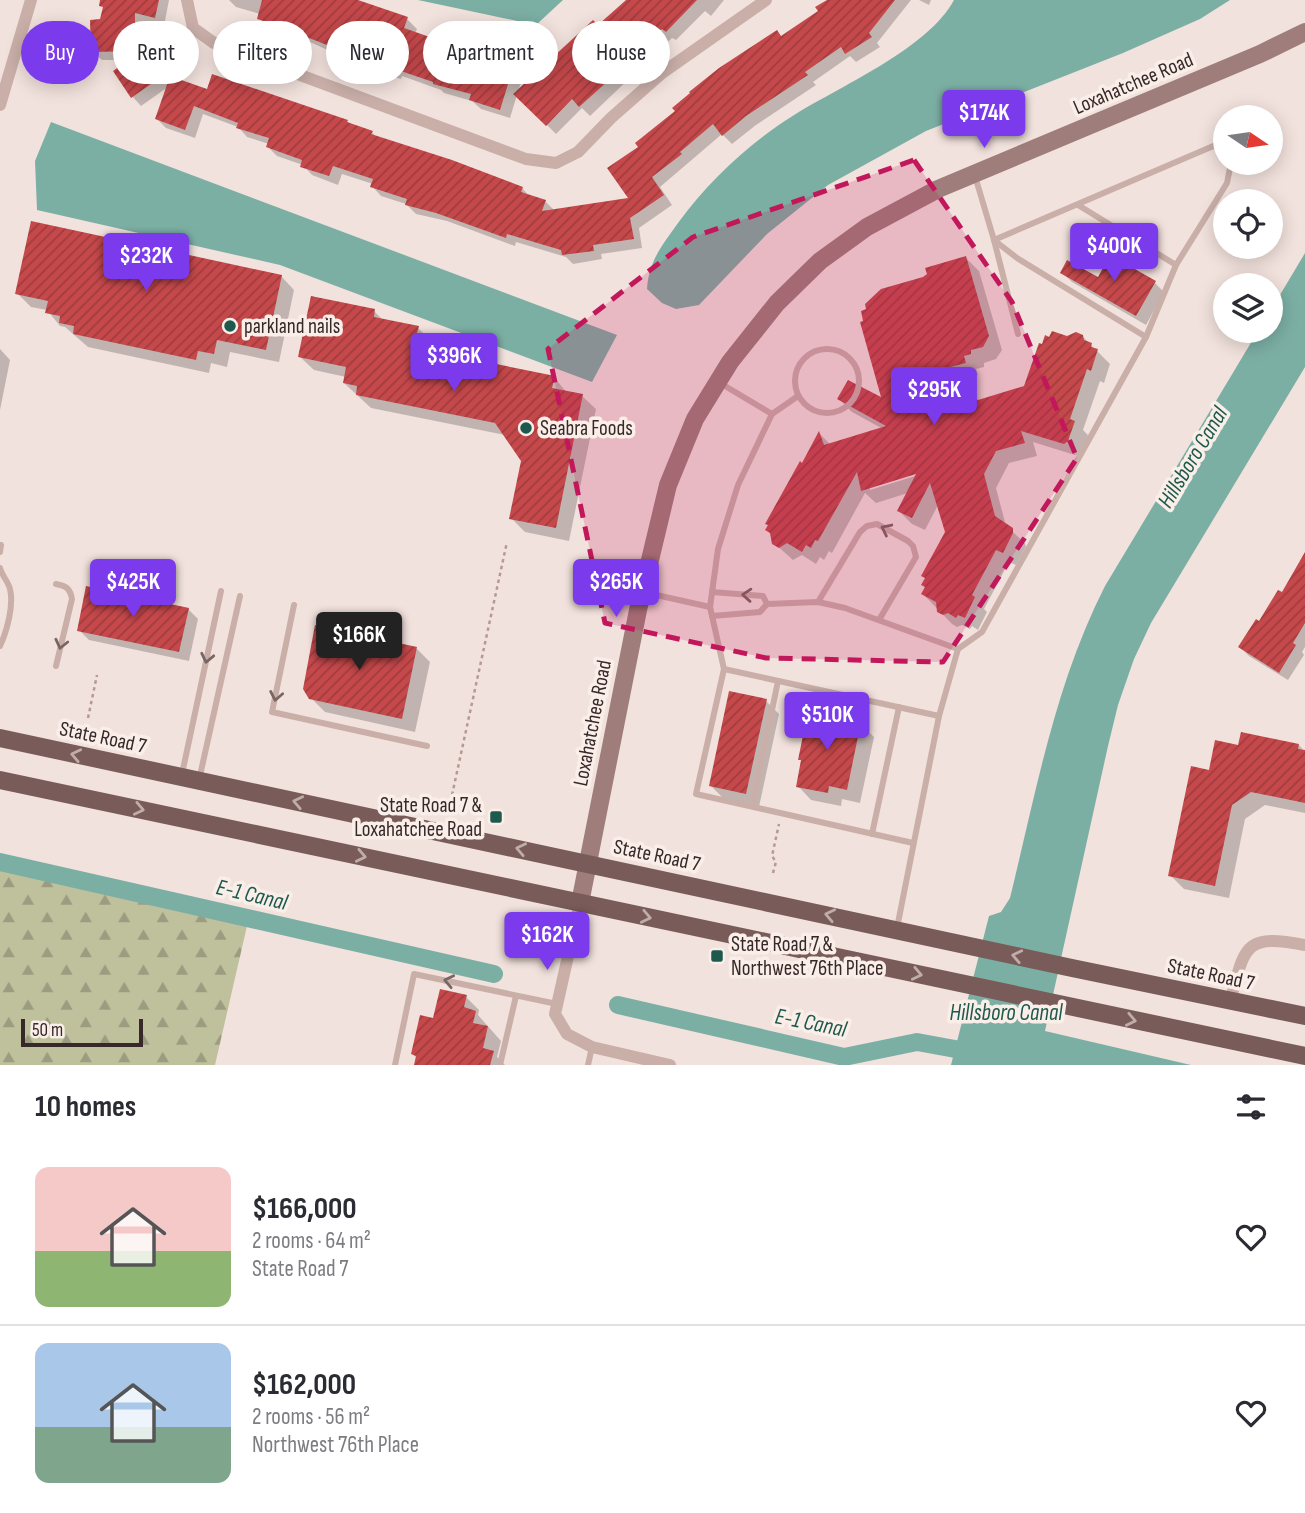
<!DOCTYPE html>
<meta charset="utf-8">
<style>
body{margin:0;font-family:"Sofia Sans Condensed",sans-serif;background:#f2f2f3;color:#2b2b33;height:100vh;display:flex;flex-direction:column;font-size:26px;white-space:nowrap}
*{box-sizing:border-box;margin:0}
p{font-size:23px;color:#7c7c81}
.icon{flex:none;width:38px;height:38px;fill:none;stroke:currentColor;stroke-width:2;stroke-linecap:round;stroke-linejoin:round}
.map{position:relative;height:1065px;overflow:hidden}
.drawer{display:flex;flex-direction:column;background:#fff;flex:1}
.drawer>*{flex:none}
.top-card{position:absolute;left:21px;top:21px;width:700px;height:63px;display:flex;gap:14px}
.needle{width:46px;rotate:103deg}
.buttons{position:absolute;left:1213px;top:105px;display:grid;gap:14px}
.buttons a{display:grid;place-items:center;width:70px;height:70px;border-radius:50%;background:#fff;box-shadow:0 4px 18px #0003;font-size:35px}
.scale{position:absolute;left:21px;bottom:18px;width:122px;box-sizing:border-box;padding-left:7px;border:4px solid #372929;border-top:0;font-size:19px;line-height:24px;white-space:nowrap;color:#372929;-webkit-text-stroke:5px #faeee9;paint-order:stroke}
.price{position:absolute;translate:-50% -60px;padding:0 16px;border-radius:7px;background:#7c3aed;color:#fff;font-size:23px;line-height:46px;filter:drop-shadow(0 2px 4px #0008)}
.price::after{content:'';position:absolute;left:50%;top:42px;width:21px;height:16px;margin-left:-10px;background:inherit;clip-path:polygon(0 0,100% 0,50% 100%)}
.price.current{background:#222;color:#fff}
ul{padding:0;list-style:none}
li{display:flex;align-items:center;gap:21px;height:175px;padding:0 35px}
li+li{border-top:2px solid #e1e1e2}
li span{display:grid;place-items:center;flex:none;width:196px;height:140px;border-radius:14px;color:#555}
li>.icon{margin-inline-start:auto}
span .icon{width:84px;height:84px;fill:#fffc;stroke-width:1}
li b{font-size:30px}
h2{display:flex;justify-content:space-between;align-items:center;height:84px;padding:0 35px;font-size:30px}
.chip{padding:0 24px;border-radius:32px;background:#fff;box-shadow:0 4px 18px #0003;font-size:24px;line-height:63px}
.chip.current{background:#7c3aed;color:#fff}
.map>svg:first-child{display:block}
.forest{fill:url(#forest-firs)}
.water{fill:#7cafa4}
.shadow{fill:#0003;fill-rule:evenodd}
.lines{fill:none;stroke-linecap:round;stroke-linejoin:round}
.canal{stroke:#7cafa4;stroke-width:18}
.building{fill:url(#building-hatch)}
.path{stroke:#b69993;stroke-width:2.5;stroke-dasharray:3.5 3.5;stroke-linecap:butt}
.lane{stroke:#caafa9;stroke-width:6}
.street{stroke:#caafa9;stroke-width:12}
.secondary{stroke:#9e7d7a;stroke-width:18}
.primary{stroke:#795c5a;stroke-width:18}
.oneway{stroke:#796563}
.oneway2{stroke:#c0aca9}
.marked{fill:#c2185b;fill-opacity:0.2;stroke:#c2185b;stroke-width:5;stroke-dasharray:14 9;stroke-linejoin:round}
.poi-dot{fill:#1e594d;stroke:#faeee9;stroke-width:2.5}
.labels{text-anchor:middle;stroke-width:7;stroke-linejoin:round;paint-order:stroke}
.street-label{font-size:21px;fill:#372929;stroke:#faeee9}
.poi-label{font-size:21px;fill:#372929;stroke:#faeee9;text-anchor:start}
.water-label{font-size:23px;font-style:italic;fill:#1e594d;stroke:#faeee9}
</style>
<div class="map">
<svg width="1305" height="1065" viewBox="0 0 1305 1065">
<defs>
<pattern id="forest-firs" width="22" height="20" patternUnits="userSpaceOnUse" patternTransform="scale(1.75)"><rect width="22" height="20" fill="#bfc19d"/><path d="M5 1l3.5 6h-7zM16 11l3.5 6h-7z" fill="#9c9d80"/></pattern>
<pattern id="building-hatch" width="6" height="6" patternUnits="userSpaceOnUse" patternTransform="scale(1.75)"><rect width="6" height="6" fill="#c5484b"/><path d="M-1 1l2-2M0 6l6-6M5 7l2-2" fill="none" stroke="#a13c3e"/></pattern>
</defs>
<rect width="100%" height="100%" fill="#f2e2dd"/>
<polygon class="forest" points="0,862 250,913 215,1065 0,1065"/>
<g class="water">
<polygon points="418,0 563,0 536,25"/>
<path d="M954,0H1230L1200,19L1123,53L926,131L828,185L767,234L699,305L676,309L662,303L647,289C649,260 662,246 678,223C709,181 747,145 791,117C838,87 928,49 954,0Z"/>
<polygon points="51,122 617,335 592,382 280,265 37,210 35,161"/>
<path d="M1305,253V367L1151,623L1134,659L1118,705L1108,746L1045,1031L1191,1065H951L989,916L1001,912L1010,898C1036,792 1055,684 1105,586L1258,331H1270L1271,310Z"/>
</g>
<g class="shadow">
<polygon points="106,0 169,0 164,26 144,22 144,52 168,86 208,91 347,121 352,126 372,132 377,138 522,188 530,197 545,201 555,211 631,199 782,38 820,12 830,0 911,0 877,43 880,47 856,62 850,56 813,82 816,85 756,125 732,144 722,134 660,187 672,205 639,228 642,248 601,254 602,259 573,264 566,257 516,242 515,246 447,221 416,214 406,204 381,196 372,186 373,184 342,174 338,185 312,175 303,165 277,156 268,147 269,144 247,137 238,127 203,114 195,138 166,128 157,119 168,87 141,106 132,96 131,60 102,60 92,51"/>
<polygon points="229,0 352,0 407,19 417,29 415,34 443,45 513,67 523,76 518,92 628,0 724,0 711,16 705,11 676,40 672,38 590,116 582,108 556,134 517,95 510,118 481,109 472,101 444,93 441,90 402,76 401,79 373,70 338,57 334,53 299,37 269,28 259,18 260,14 236,7"/>
<polygon points="919,0 931,0 929,5"/>
<path d="M966,258L979,271L1002,350L996,359L984,363V367L976,369L978,375L962,380L966,396L978,402L1025,388L1067,338L1082,336L1110,364L1104,383L1100,381L1083,430L1088,435L1081,454L1078,456L1033,442L1037,456L1009,463L996,488L1006,526L1025,543L1026,547L1016,565L1009,562L984,609L987,612L978,630L972,626L970,629L962,625L957,627L952,624L923,594L946,532L938,505L925,530L912,524L899,511L908,493L876,503L865,493L832,553L829,551L824,560L820,557L816,564L802,555L793,560L774,543L803,465L820,434L831,445L883,429L852,412L839,399L884,400L924,279ZM924,470L925,473L870,490V487Z"/>
<polygon points="1062,272 1098,280 1154,282 1164,292 1146,325 1072,282"/>
<polygon points="281,276 294,290 279,362 230,352 227,367 211,363 209,373 88,347 65,327 60,326 47,310 31,307 17,293"/>
<polygon points="374,311 384,321 418,328 426,336 464,344 477,357 477,361 554,377 567,393 582,396 596,409 569,541 525,532 511,518 523,461 505,435 371,408 344,383 346,377 314,370 300,357"/>
<polygon points="0,349 10,360 0,410"/>
<polygon points="1305,559 1305,647 1302,652 1304,655 1288,680 1249,656 1240,647 1282,594"/>
<polygon points="188,609 198,619 189,661 89,640 79,630"/>
<polygon points="417,649 430,662 415,732 325,712 311,698"/>
<polygon points="766,701 779,714 759,807 724,799 711,786"/>
<polygon points="861,724 874,737 860,803 842,799 841,806 811,800 798,786 803,762 800,759"/>
<polygon points="1299,745 1305,752 1305,813 1265,805 1245,819 1229,898 1184,889 1170,875 1210,772 1240,747"/>
<polygon points="466,997 479,1010 478,1015 501,1041 497,1057 505,1065 415,1065 417,1058 413,1054 434,1020"/>
</g>
<g class="lines">
<g class="canal">
<polyline points="0,862 494,974"/>
<polyline points="618,1005 844,1057 917,1042 977,1053"/>
</g>
</g>
<g class="building">
<polygon points="100,0 159,0 155,18 135,13 135,40 161,77 131,98 113,71 141,51 91,52 90,20 100,19 103,7 99,6"/>
<polygon points="262,0 358,0 408,17 404,28 441,41 440,43 514,65 500,110 469,100 471,94 433,84 433,82 392,68 392,70 362,61 362,59 327,48 327,45 291,31 291,29 257,19"/>
<polygon points="626,0 697,0 666,32 662,29 627,60 629,62 579,107 572,99 546,126 513,94 593,20 598,25"/>
<polygon points="827,0 895,0 869,33 872,37 845,54 841,47 805,72 808,75 746,116 722,136 713,124 680,152 682,154 652,177 664,195 630,218 634,239 593,245 594,251 562,255 561,250 507,234 506,238 436,213 405,205 407,199 370,187 373,179 333,166 329,176 300,167 302,160 266,147 269,138 236,128 238,123 194,106 185,130 155,119 170,76 207,89 212,74 348,120 347,122 373,131 371,134 452,160 523,187 521,192 546,200 542,211 628,198 607,168 638,147 635,143 675,111 672,108 690,93 689,92 719,68 777,30 781,36 818,11 815,7"/>
<polygon points="31,221 282,275 266,350 217,340 214,354 198,351 196,360 73,334 74,326 59,323 60,316 45,313 48,301 15,294"/>
<polygon points="1110,255 1156,281 1136,316 1060,273 1067,260 1098,277"/>
<polygon points="966,256 989,336 983,347 971,350 971,354 964,356 966,363 950,367 956,388 978,400 1024,386 1039,343 1042,344 1045,335 1049,337 1052,331 1067,336 1076,332 1083,335 1084,340 1092,343 1091,347 1098,349 1091,371 1087,369 1070,419 1075,421 1068,441 1064,444 1021,431 1025,443 996,451 984,474 995,516 1013,528 1013,533 1003,553 996,550 972,595 975,597 965,618 958,615 956,618 948,613 943,615 937,612 936,602 921,594 925,587 921,585 925,578 921,576 945,532 930,483 912,518 897,511 916,474 861,491 857,472 818,541 815,540 811,548 806,545 802,552 787,543 779,548 772,544 770,533 765,530 768,525 765,524 800,461 802,463 819,431 824,445 886,426 837,399 848,380 881,397 860,322 863,321 861,311 866,309 865,304 881,289 923,277 927,274 925,268"/>
<polygon points="311,296 375,309 374,317 419,326 417,333 465,342 462,357 555,376 552,388 583,394 556,528 509,519 521,461 495,423 356,395 357,386 343,383 346,367 298,357"/>
<polygon points="1305,552 1305,623 1293,643 1296,645 1279,673 1238,647 1256,619 1259,621 1278,590 1282,592"/>
<polygon points="86,586 189,608 179,652 77,631"/>
<polygon points="315,625 417,647 402,719 309,699 303,689"/>
<polygon points="729,691 767,699 746,794 709,786"/>
<polygon points="808,711 861,722 847,790 829,786 828,793 796,787 801,760 798,760"/>
<polygon points="1241,732 1299,744 1298,749 1305,750 1305,803 1251,792 1232,805 1215,886 1168,876 1191,766 1209,770 1215,740 1238,745"/>
<polygon points="440,989 467,995 464,1007 476,1011 473,1023 488,1026 483,1048 494,1051 490,1065 414,1065 416,1056 411,1054 420,1015 433,1018"/>
</g>
<g class="lines">
<g class="path">
<polyline points="88,718 97,675"/>
<polyline points="452,795 507,542"/>
<polyline points="627,843 628,837"/>
<polyline points="773,873 776,862 772,856 779,824"/>
<polyline points="530,923 532,911"/>
</g>
<g class="lane">
<polyline points="975,176 994,240 1018,334"/>
<polyline points="1078,205 1176,265"/>
<polyline points="1146,337 1017,258 994,240 1225,141"/>
<circle cx="827" cy="381" r="32"/>
<polyline points="720,383 772,414 738,485 718,549 710,607 724,669 939,716 897,928"/>
<polyline points="772,414 798,396"/>
<polyline points="0,552 1,545"/>
<path d="M0,568C2,576 8,581 10,589C14,605 7,631 0,646"/>
<path d="M56,584C66,586 70,588 72,599L56,666"/>
<polyline points="643,592 710,607"/>
<polyline points="712,592 763,596 767,604 760,612 712,616"/>
<polyline points="818,602 860,532 867,526 877,524 908,541 913,546 916,557 879,620"/>
<polyline points="767,604 818,602 845,608 958,649 982,632 1146,337 1176,265 1227,183 1231,163"/>
<polyline points="294,605 272,712 427,746"/>
<polyline points="724,669 696,794 913,843"/>
<polyline points="939,716 958,649"/>
<polyline points="182,774 221,591"/>
<polyline points="199,780 240,596"/>
<polyline points="752,806 778,681"/>
<polyline points="872,834 899,707"/>
<polyline points="395,1065 414,974 557,1004"/>
<polyline points="500,1065 516,996"/>
<polyline points="588,1065 592,1047"/>
</g>
<g class="street">
<polyline points="187,0 193,28 214,43 526,159 556,163 578,152 611,118 662,73 766,0"/>
<polyline points="0,105 31,0"/>
<polyline points="580,903 555,1014 567,1034 592,1047 670,1065"/>
<path d="M1230,1002C1245,947 1243,933 1305,945"/>
</g>
<polyline class="secondary" points="580,903 638,610 668,485 695,419 730,362 777,303 820,261 867,227 938,189 1260,54 1305,32"/>
<g class="primary">
<polyline points="0,738 1072,968 1305,1016"/>
<polyline points="0,780 1305,1056"/>
</g>
</g>
<defs><path id="oneway-chevron" d="M-2-3.5L2.5 0L-2 3.5" fill="none" stroke-width="1.6" stroke-linecap="round" stroke-linejoin="round" transform="scale(1.75)"/></defs>
<g class="oneway">
<use href="#oneway-chevron" transform="translate(886 529) rotate(-154)"/>
<use href="#oneway-chevron" transform="translate(747 595) rotate(-176)"/>
<use href="#oneway-chevron" transform="translate(61 644) rotate(103)"/>
<use href="#oneway-chevron" transform="translate(207 658) rotate(102)"/>
<use href="#oneway-chevron" transform="translate(276 696) rotate(101)"/>
<use href="#oneway-chevron" transform="translate(449 981) rotate(-168)"/>
</g>
<g class="oneway2">
<use href="#oneway-chevron" transform="translate(76 755) rotate(-168)"/>
<use href="#oneway-chevron" transform="translate(298 802) rotate(-168)"/>
<use href="#oneway-chevron" transform="translate(139 809) rotate(12)"/>
<use href="#oneway-chevron" transform="translate(521 849) rotate(-168)"/>
<use href="#oneway-chevron" transform="translate(361 856) rotate(12)"/>
<use href="#oneway-chevron" transform="translate(830 915) rotate(-168)"/>
<use href="#oneway-chevron" transform="translate(646 917) rotate(12)"/>
<use href="#oneway-chevron" transform="translate(1017 956) rotate(-168)"/>
<use href="#oneway-chevron" transform="translate(917 974) rotate(12)"/>
<use href="#oneway-chevron" transform="translate(1131 1020) rotate(12)"/>
</g>
<path class="marked" d="M914,160L1012,302L1077,458L943,662L766,658L605,623L548,349L693,237Z"/>
<g class="poi-dot">
<circle cx="230" cy="326" r="7"/>
<circle cx="526" cy="428" r="7"/>
<rect x="489" y="810" width="14" height="14" rx="3.5"/>
<rect x="710" y="949" width="14" height="14" rx="3.5"/>
</g>
<g class="labels">
<g class="street-label">
<text transform="translate(1133 83) rotate(-23)" y="7">Loxahatchee Road</text>
<text transform="translate(592 723) rotate(-79)" y="7">Loxahatchee Road</text>
<text transform="translate(103 737) rotate(12)" y="7">State Road 7</text>
<text transform="translate(657 855) rotate(12)" y="7">State Road 7</text>
<text transform="translate(1211 974) rotate(12)" y="7">State Road 7</text>
</g>
<g class="poi-label">
<text x="244" y="333">parkland nails</text>
<text x="540" y="435">Seabra Foods</text>
<text x="482" y="812" text-anchor="end">State Road 7 &amp;<tspan x="482" dy="24">Loxahatchee Road</tspan></text>
<text x="731" y="951">State Road 7 &amp;<tspan x="731" dy="24">Northwest 76th Place</tspan></text>
</g>
<g class="water-label">
<text transform="translate(1192 457) rotate(-59)" y="8">Hillsboro Canal</text>
<text transform="translate(252 894) rotate(13)" y="8">E-1 Canal</text>
<text x="1006" y="1020">Hillsboro Canal</text>
<text transform="translate(811 1022) rotate(11)" y="8">E-1 Canal</text>
</g>
</g>
</svg>
<div class="buttons">
<a><svg class="needle" viewBox="-14 -14 28 28"><path d="M0-13l5 13h-10z" fill="#e53935"/><path d="M0 13l5-13h-10z" fill="#7c7c81"/></svg></a>
<a><svg class="icon" aria-label="locate" viewBox="0 0 24 24"><circle cx="12" cy="12" r="6"/><path d="M12 2v4M12 18v4M2 12h4M18 12h4"/></svg></a>
<a><svg class="icon" aria-label="layers" viewBox="0 0 24 24"><path d="M12 4l9 5-9 5-9-5zM3 14l9 5 9-5"/></svg></a>
</div>
<div class="scale">50 m</div>
<b class="price" style="left:984px;top:150px">$174K</b>
<b class="price" style="left:1114px;top:283px">$400K</b>
<b class="price" style="left:146px;top:293px">$232K</b>
<b class="price" style="left:454px;top:393px">$396K</b>
<b class="price" style="left:934px;top:427px">$295K</b>
<b class="price" style="left:133px;top:619px">$425K</b>
<b class="price" style="left:616px;top:619px">$265K</b>
<b class="price current" style="left:359px;top:672px">$166K</b>
<b class="price" style="left:827px;top:752px">$510K</b>
<b class="price" style="left:547px;top:972px">$162K</b>
<div class="top-card">
<a class="chip current">Buy</a>
<a class="chip">Rent</a>
<a class="chip">Filters</a>
<a class="chip">New</a>
<a class="chip">Apartment</a>
<a class="chip">House</a>
</div>
</div>
<section class="drawer">
<h2>10 homes<svg class="icon" aria-label="filters" viewBox="0 0 24 24"><path d="M4 7h16M4 17h16"/><circle cx="9" cy="7" r="2"/><circle cx="15" cy="17" r="2"/></svg></h2>
<ul>
<li><span style="background:linear-gradient(#f6c9c9 60%,#8fb573 0)"><svg class="icon" aria-label="home" viewBox="0 0 24 24"><path d="M3 11l9-7 9 7M6 9v11h12V9"/></svg></span><div><b>$166,000</b><p>2 rooms · 64 m²</p><p>State Road 7</p></div><svg class="icon" aria-label="heart" viewBox="0 0 24 24"><path d="M12 20l-8-8c-3-5 5-10 8-4 3-6 11-1 8 4z"/></svg></li>
<li><span style="background:linear-gradient(#a9c7e8 60%,#7fa58c 0)"><svg class="icon" aria-label="home" viewBox="0 0 24 24"><path d="M3 11l9-7 9 7M6 9v11h12V9"/></svg></span><div><b>$162,000</b><p>2 rooms · 56 m²</p><p>Northwest 76th Place</p></div><svg class="icon" aria-label="heart" viewBox="0 0 24 24"><path d="M12 20l-8-8c-3-5 5-10 8-4 3-6 11-1 8 4z"/></svg></li>
</ul>
</section>
